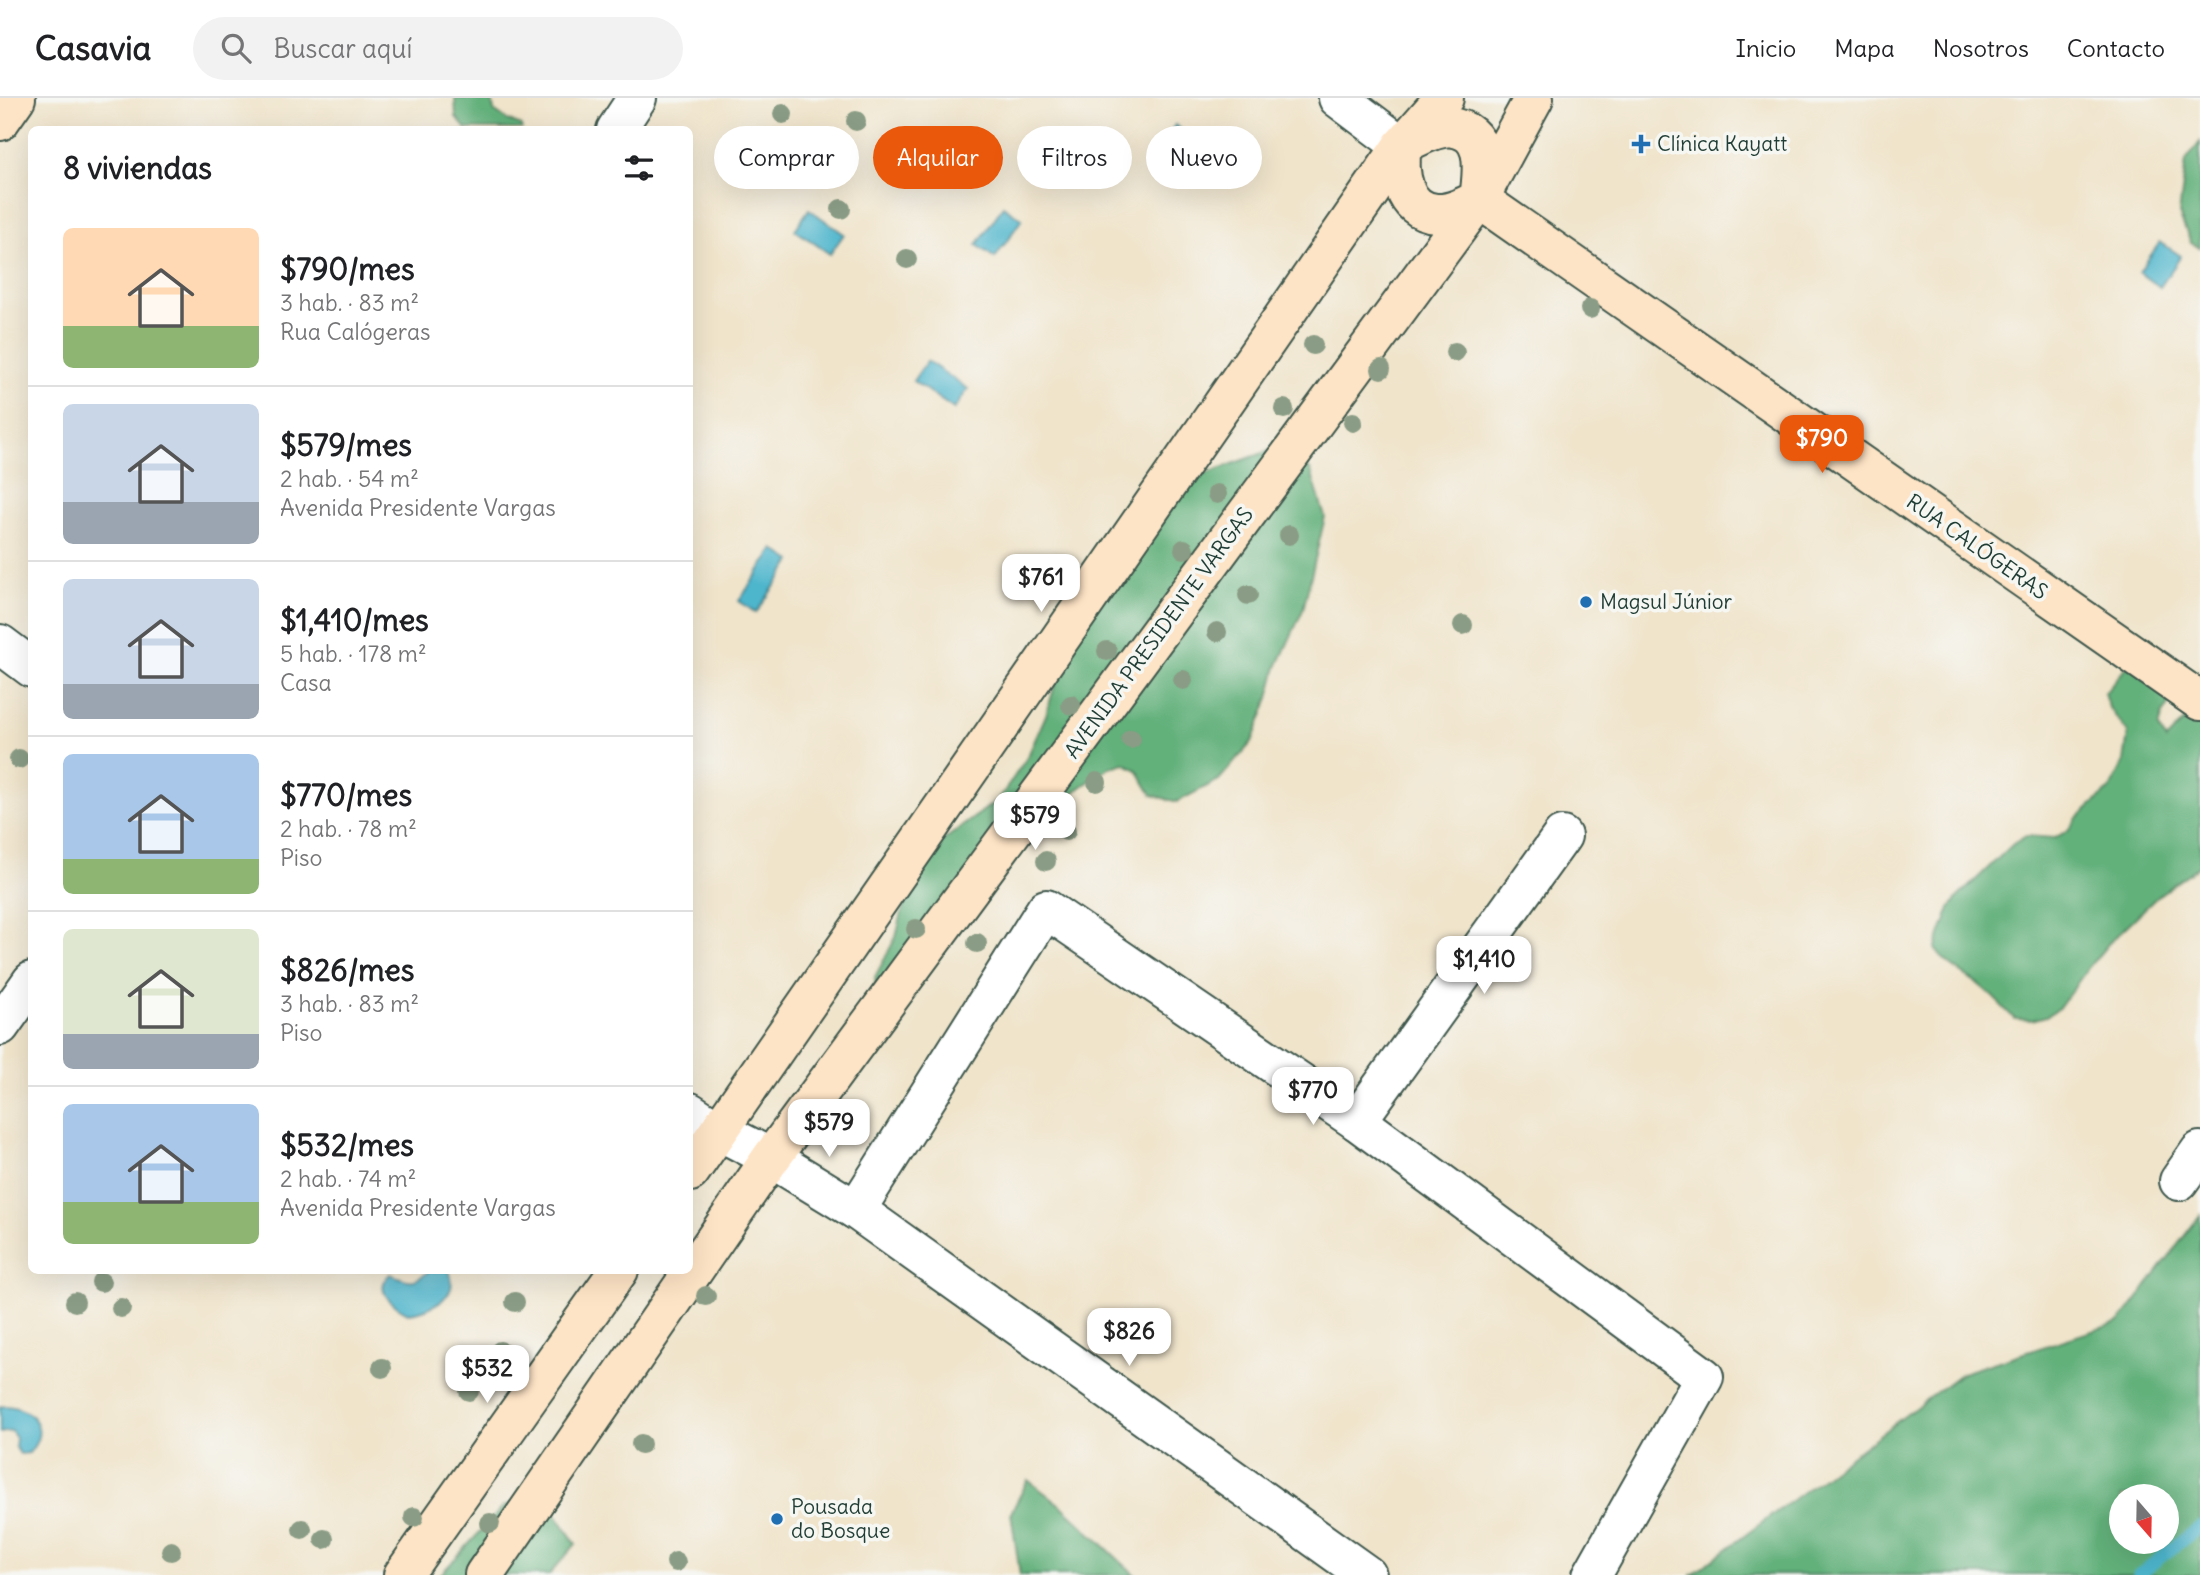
<!DOCTYPE html>
<html lang="es">
<meta charset="utf-8">
<style>
body{margin:0;font-family:Delius,sans-serif;background:#f2f2f2;color:#202124;height:100vh;display:flex;flex-direction:column;font-size:26px;white-space:nowrap}
*{box-sizing:border-box;margin:0}
p{font-size:23px;color:#757577}
.icon{flex:none;width:38px;height:38px;fill:none;stroke:currentColor;stroke-width:2;stroke-linecap:round;stroke-linejoin:round}
.map{position:relative;flex:1;overflow:hidden}
.details{position:absolute;left:28px;top:28px;width:665px;height:1148px;display:flex;flex-direction:column;background:#fff;border-radius:10px;box-shadow:0 7px 28px #0002}
.details>*{flex:none}
.banner{position:absolute;left:714px;top:28px;width:665px;height:63px;display:flex;gap:14px}
.needle{width:46px;rotate:160deg}
.buttons{position:absolute;left:2109px;top:1386px;display:grid;gap:14px}
.buttons a{display:grid;place-items:center;width:70px;height:70px;border-radius:50%;background:#fff;box-shadow:0 7px 28px #0002;font-size:35px}
.price{position:absolute;translate:-50% -60px;padding:0 16px;border-radius:14px;background:#fff;color:#222;font-size:23px;line-height:46px;filter:drop-shadow(0 2px 4px #0008)}
.price::after{content:'';position:absolute;left:50%;top:42px;width:21px;height:16px;margin-left:-10px;background:inherit;clip-path:polygon(0 0,100% 0,50% 100%)}
.price.selected{background:#ea580c;color:#fff}
ul{padding:0;list-style:none}
li{display:flex;align-items:center;gap:21px;height:175px;padding:0 35px}
li+li{border-top:2px solid #e0e0e0}
li span{display:grid;place-items:center;flex:none;width:196px;height:140px;border-radius:10px;color:#555}
li>.icon{margin-inline-start:auto}
span .icon{width:84px;height:84px;fill:#fffc;stroke-width:1}
li b{font-size:30px}
h2{display:flex;justify-content:space-between;align-items:center;height:84px;padding:0 35px;font-size:30px}
.tag{padding:0 24px;border-radius:32px;background:#fff;box-shadow:0 7px 28px #0002;font-size:24px;line-height:63px}
.tag.selected{background:#ea580c;color:#fff}
header{display:flex;align-items:center;gap:42px;box-sizing:border-box;height:98px;padding:0 35px;background:#fff;border-bottom:2px solid #e0e0e0}
header strong{font-size:33px}
nav{display:flex;gap:38px;margin-inline-start:auto;font-size:24px}
.search{width:490px;height:63px;background:#f2f2f2;display:flex;align-items:center;gap:18px;box-sizing:border-box;padding:0 24px;border-radius:38px;color:#757577;font-size:26px}
.map>svg:first-child{display:block}
.forest{fill:#62b07a;stroke:#407657;stroke-width:2;fill-rule:evenodd}
.water{fill:#4eb5cc;stroke:#367980;stroke-width:2}
.lines{fill:none;stroke-linecap:round;stroke-linejoin:round}
.stream{stroke:#4eb5cc;stroke-width:12}
.street-casing{stroke:#3e564b;stroke-width:42}
.secondary-casing{stroke:#3e564b;stroke-width:42}
.street{stroke:#fff;stroke-width:38}
.secondary{stroke:#fee4c6;stroke-width:38}
.tree{fill:#8a9c85}
.poi-dot{fill:#1f6fb2;stroke:#f6f6f2;stroke-width:2.5}
.labels{text-anchor:middle;stroke-width:7;stroke-linejoin:round;paint-order:stroke}
.poi-label{font-size:21px;fill:#1f3d34;stroke:#f6f6f2;text-anchor:start}
.street-label{font-size:21px;fill:#1f3d34;stroke:#f6f6f2}
</style>
<header>
<strong>Casavia</strong>
<div class="search"><svg class="icon" aria-label="search" viewBox="0 0 24 24"><circle cx="10" cy="10" r="6"/><path d="M15 15l6 6"/></svg>Buscar aquí</div>
<nav><a>Inicio</a><a>Mapa</a><a>Nosotros</a><a>Contacto</a></nav>
</header>
<div class="map">
<svg width="2200" height="1477" viewBox="0 0 2200 1477">
<rect width="100%" height="100%" fill="#f6f6f2"/>
<filter id="ink" filterUnits="userSpaceOnUse"><feTurbulence type="fractalNoise" baseFrequency=".0143" numOctaves="2"/><feDisplacementMap in="SourceGraphic" scale="14" xChannelSelector="R" yChannelSelector="G"/><feConvolveMatrix kernelMatrix="1 2 1 2 8 2 1 2 1" color-interpolation-filters="sRGB"/></filter>
<filter id="wash" filterUnits="userSpaceOnUse"><feTurbulence type="fractalNoise" baseFrequency=".00686" numOctaves="4" result="noise"/><feDisplacementMap in="SourceGraphic" scale="28" xChannelSelector="R" yChannelSelector="G"/><feGaussianBlur stdDeviation="1.57" result="paint"/><feColorMatrix in="noise" values="0 0 0 0 0 0 0 0 0 0 0 0 0 0 0 0 0 1.4 0 .05"/><feComposite in="paint" operator="in"/></filter>
<g filter="url(#wash)">
<rect width="100%" height="100%" fill="#f0e4cb"/>
<g class="forest">
<polygon points="455,0 492,0 494,13 507,22 521,28 522,31 466,31 456,19"/>
<polygon points="2200,44 2200,150 2191,145 2179,116 2186,63"/>
<polygon points="1277,350 1291,351 1311,373 1325,419 1303,512 1277,569 1269,600 1252,644 1219,682 1177,704 1152,697 1137,672 1124,665 1109,670 1081,689 994,764 876,894 875,879 896,839 903,810 937,747 999,701 1028,658 1046,617 1067,546 1193,380"/>
<path d="M2133,561L2179,589L2163,615L2159,630L2166,642L2185,622L2200,615V767L2159,797L2108,846L2088,870L2060,909L2046,918L2032,922L2015,921C2004,911 1994,899 1983,890C1967,876 1947,869 1935,851L1950,810L1958,799L2013,746L2026,738L2055,740L2068,732L2077,720L2110,691L2124,664L2128,635L2109,610L2105,595Z"/>
<path d="M2200,1117V1477H1692L1962,1275L2120,1224ZM2121,1398H2166V1444H2121Z"/>
<polygon points="1028,1382 1063,1409 1135,1477 1020,1477 1011,1415"/>
<polygon points="543,1397 576,1446 549,1477 440,1477 504,1408"/>
</g>
<g class="water">
<polygon points="1175,27 1197,43 1168,83 1147,68"/>
<polygon points="1003,108 1022,121 995,160 977,147"/>
<polygon points="809,111 844,136 830,156 795,132"/>
<polygon points="2160,144 2181,158 2160,189 2139,174"/>
<polygon points="927,263 968,291 954,311 913,283"/>
<polygon points="774,451 792,463 756,515 739,503"/>
<path d="M449,1172C451,1178 453,1184 451,1190C446,1205 422,1214 408,1215C392,1207 373,1192 390,1176C409,1182 411,1188 429,1173Z"/>
<path d="M5,1308C33,1310 50,1330 29,1355L20,1356L15,1349L16,1340L11,1333L0,1335V1309Z"/>
</g>
<g class="lines">
<polyline class="stream" points="2138,1477 2200,1429"/>
</g>
</g>
<g filter="url(#ink)">
<g class="lines">
<g class="street-casing">
<g id="street">
<polyline points="1338,0 1402,48"/>
<polyline points="616,32 637,0"/>
<polyline points="0,546 32,570"/>
<polyline points="0,928 32,883"/>
<polyline points="690,1014 719,1033 771,1060 856,1112 1367,1477"/>
<polyline points="1357,1023 1562,738"/>
<polyline points="2179,1083 2200,1053"/>
<polyline points="856,1112 1046,811 1357,1023 1704,1279 1592,1477"/>
</g>
</g>
<g class="secondary-casing">
<g id="secondary">
<polyline points="0,23 16,0"/>
<path d="M1448,29C1489,32 1483,71 1479,101C1466,108 1451,116 1436,115C1402,113 1398,73 1402,48C1417,38 1430,32 1448,29Z"/>
<polyline points="1479,101 2200,603"/>
<polyline points="690,1074 1402,48 1444,0"/>
<polyline points="403,1477 619,1172"/>
<polyline points="484,1477 771,1060 1479,101 1534,0"/>
</g>
</g>
<use href="#street" class="street"/>
<use href="#secondary" class="secondary"/>
</g>
<g class="tree">
<circle cx="783" cy="16" r="10"/>
<circle cx="856" cy="23" r="10"/>
<circle cx="841" cy="111" r="10"/>
<circle cx="907" cy="161" r="10"/>
<circle cx="1590" cy="211" r="10"/>
<circle cx="1313" cy="247" r="10"/>
<circle cx="1455" cy="254" r="10"/>
<circle cx="1381" cy="271" r="10"/>
<circle cx="1284" cy="311" r="10"/>
<circle cx="1353" cy="324" r="10"/>
<circle cx="1217" cy="396" r="10"/>
<circle cx="1289" cy="437" r="10"/>
<circle cx="1184" cy="451" r="10"/>
<circle cx="1248" cy="497" r="10"/>
<circle cx="1463" cy="527" r="10"/>
<circle cx="1217" cy="534" r="10"/>
<circle cx="1107" cy="553" r="10"/>
<circle cx="1183" cy="582" r="10"/>
<circle cx="1071" cy="607" r="10"/>
<circle cx="1131" cy="641" r="10"/>
<circle cx="19" cy="661" r="10"/>
<circle cx="1097" cy="684" r="10"/>
<circle cx="1066" cy="733" r="10"/>
<circle cx="1046" cy="763" r="10"/>
<circle cx="916" cy="831" r="10"/>
<circle cx="977" cy="845" r="10"/>
<circle cx="101" cy="1184" r="10"/>
<circle cx="706" cy="1198" r="10"/>
<circle cx="75" cy="1204" r="10"/>
<circle cx="515" cy="1204" r="10"/>
<circle cx="121" cy="1210" r="10"/>
<circle cx="500" cy="1253" r="10"/>
<circle cx="382" cy="1270" r="10"/>
<circle cx="469" cy="1293" r="10"/>
<circle cx="641" cy="1346" r="10"/>
<circle cx="414" cy="1419" r="10"/>
<circle cx="490" cy="1425" r="10"/>
<circle cx="302" cy="1431" r="10"/>
<circle cx="324" cy="1441" r="10"/>
<circle cx="171" cy="1453" r="10"/>
<circle cx="676" cy="1464" r="10"/>
</g>
</g>
<g class="poi-dot">
<path d="M1637.5 35.5h7v7h7v7h-7v7h-7v-7h-7v-7h7z"/>
<circle cx="1586" cy="504" r="7"/>
<circle cx="777" cy="1421" r="7"/>
</g>
<g class="labels">
<g class="poi-label">
<text x="1657" y="53">Clínica Kayatt</text>
<text x="1600" y="511">Magsul Júnior</text>
<text x="791" y="1416">Pousada<tspan x="791" dy="24">do Bosque</tspan></text>
</g>
<g class="street-label">
<text transform="translate(1977 449) rotate(35)" y="7">RUA CALÓGERAS</text>
<text transform="translate(1159 535) rotate(-54)" y="7">AVENIDA PRESIDENTE VARGAS</text>
</g>
</g>
</svg>
<div class="buttons">
<a><svg class="needle" viewBox="-14 -14 28 28"><path d="M0-13l5 13h-10z" fill="#e53935"/><path d="M0 13l5-13h-10z" fill="#757577"/></svg></a>
</div>
<b class="price selected" style="left:1822px;top:377px">$790</b>
<b class="price" style="left:1041px;top:516px">$761</b>
<b class="price" style="left:1035px;top:754px">$579</b>
<b class="price" style="left:1484px;top:898px">$1,410</b>
<b class="price" style="left:1313px;top:1029px">$770</b>
<b class="price" style="left:829px;top:1061px">$579</b>
<b class="price" style="left:1129px;top:1270px">$826</b>
<b class="price" style="left:487px;top:1307px">$532</b>
<div class="banner">
<a class="tag">Comprar</a>
<a class="tag selected">Alquilar</a>
<a class="tag">Filtros</a>
<a class="tag">Nuevo</a>
</div>
<section class="details">
<h2>8 viviendas<svg class="icon" aria-label="filters" viewBox="0 0 24 24"><path d="M4 7h16M4 17h16"/><circle cx="9" cy="7" r="2"/><circle cx="15" cy="17" r="2"/></svg></h2>
<ul>
<li><span style="background:linear-gradient(#ffd9b3 70%,#8fb573 0)"><svg class="icon" aria-label="home" viewBox="0 0 24 24"><path d="M3 11l9-7 9 7M6 9v11h12V9"/></svg></span><div><b>$790/mes</b><p>3 hab. · 83 m²</p><p>Rua Calógeras</p></div></li>
<li><span style="background:linear-gradient(#c9d6e8 70%,#9aa5b1 0)"><svg class="icon" aria-label="home" viewBox="0 0 24 24"><path d="M3 11l9-7 9 7M6 9v11h12V9"/></svg></span><div><b>$579/mes</b><p>2 hab. · 54 m²</p><p>Avenida Presidente Vargas</p></div></li>
<li><span style="background:linear-gradient(#c9d6e8 75%,#9aa5b1 0)"><svg class="icon" aria-label="home" viewBox="0 0 24 24"><path d="M3 11l9-7 9 7M6 9v11h12V9"/></svg></span><div><b>$1,410/mes</b><p>5 hab. · 178 m²</p><p>Casa</p></div></li>
<li><span style="background:linear-gradient(#a9c7e8 75%,#8fb573 0)"><svg class="icon" aria-label="home" viewBox="0 0 24 24"><path d="M3 11l9-7 9 7M6 9v11h12V9"/></svg></span><div><b>$770/mes</b><p>2 hab. · 78 m²</p><p>Piso</p></div></li>
<li><span style="background:linear-gradient(#dfe7d0 75%,#9aa5b1 0)"><svg class="icon" aria-label="home" viewBox="0 0 24 24"><path d="M3 11l9-7 9 7M6 9v11h12V9"/></svg></span><div><b>$826/mes</b><p>3 hab. · 83 m²</p><p>Piso</p></div></li>
<li><span style="background:linear-gradient(#a9c7e8 70%,#8fb573 0)"><svg class="icon" aria-label="home" viewBox="0 0 24 24"><path d="M3 11l9-7 9 7M6 9v11h12V9"/></svg></span><div><b>$532/mes</b><p>2 hab. · 74 m²</p><p>Avenida Presidente Vargas</p></div></li>
</ul>
</section>
</div>
